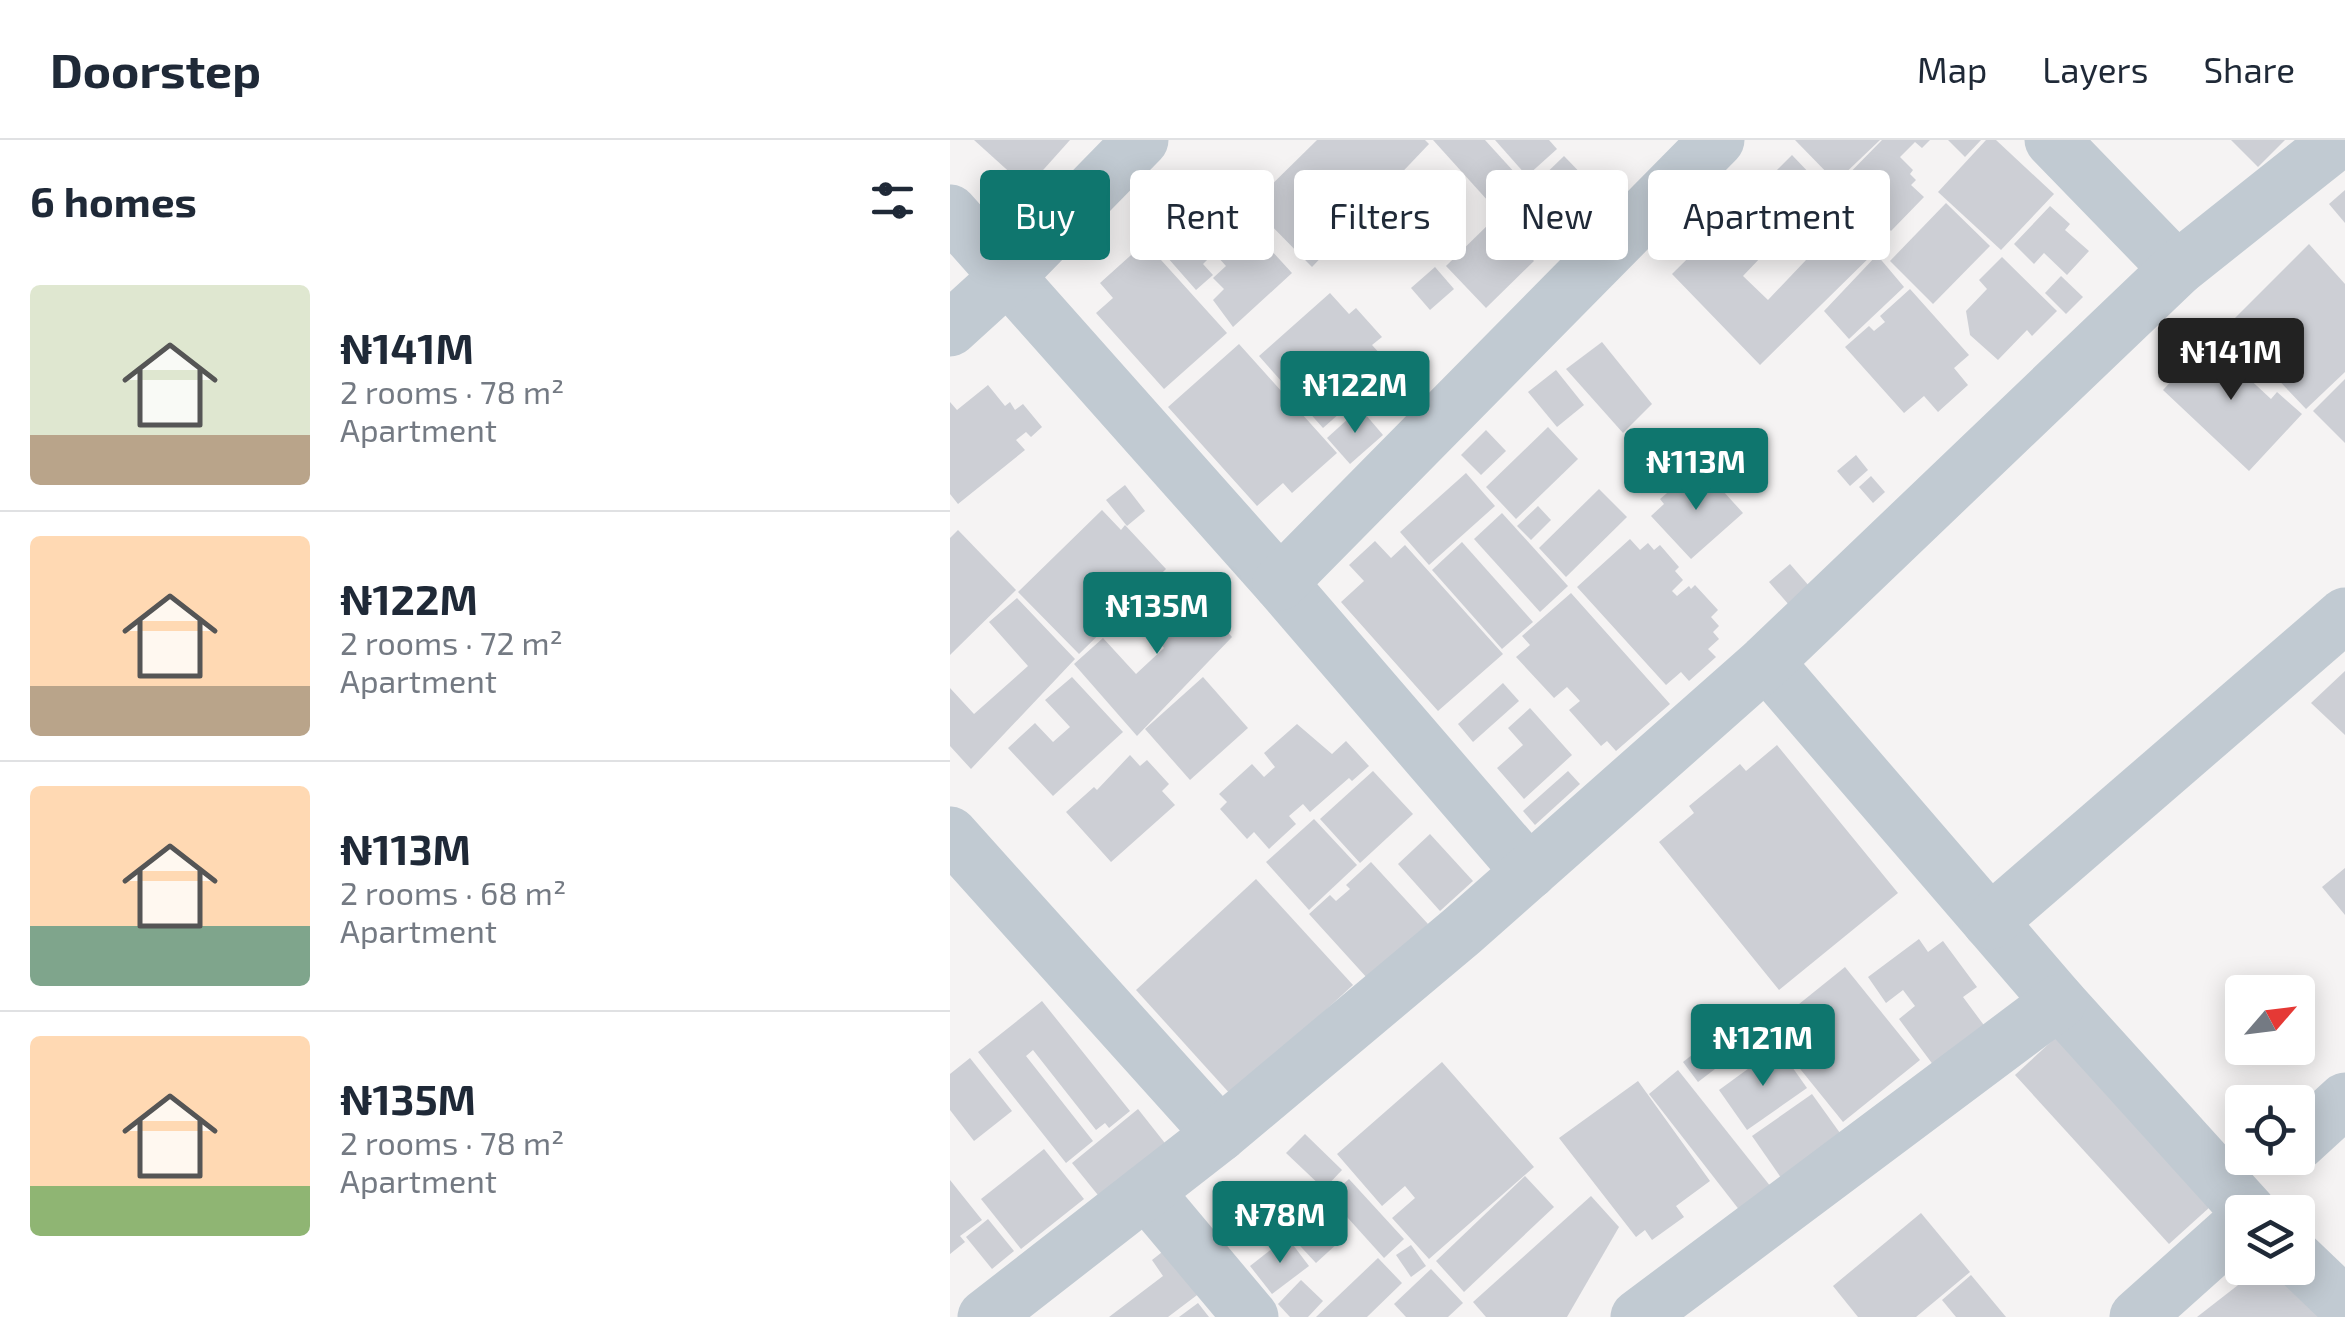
<!DOCTYPE html>
<meta charset="utf-8">
<style>
body{margin:0;font-family:"Exo 2",sans-serif;background:#f6f6f7;color:#1f2937;height:100vh;display:flex;flex-direction:column;font-size:38px;white-space:nowrap}
*{box-sizing:border-box;margin:0}
p{font-size:32px;color:#747a83}
.icon{flex:none;width:55px;height:55px;fill:none;stroke:currentColor;stroke-width:2;stroke-linecap:round;stroke-linejoin:round}
.map{position:relative;flex:1;overflow:hidden}
.panel{display:flex;flex-direction:column;background:#fff;width:950px}
.panel>*{flex:none}
.banner{position:absolute;left:30px;top:30px;width:950px;height:90px;display:flex;gap:20px}
.needle{width:65px;rotate:62deg}
.fabs{position:absolute;left:1275px;top:835px;display:grid;gap:20px}
.fabs a{display:grid;place-items:center;width:90px;height:90px;border-radius:10px;background:#fff;box-shadow:0 5px 25px #0003;font-size:50px}
.price{position:absolute;translate:-50% -85px;padding:0 22px;border-radius:10px;background:#0f766e;color:#fff;font-size:32px;line-height:65px;filter:drop-shadow(0 2px 5px #0008)}
.price::after{content:'';position:absolute;left:50%;top:60px;width:30px;height:22px;margin-left:-15px;background:inherit;clip-path:polygon(0 0,100% 0,50% 100%)}
.price.on{background:#222;color:#fff}
ul{padding:0;list-style:none}
li{display:flex;align-items:center;gap:30px;height:250px;padding:0 30px}
li+li{border-top:2px solid #e0e1e3}
li span{display:grid;place-items:center;flex:none;width:280px;height:200px;border-radius:10px;color:#555}
li>.icon{margin-inline-start:auto}
span .icon{width:120px;height:120px;fill:#fffc;stroke-width:1}
li b{font-size:42px}
h2{display:flex;justify-content:space-between;align-items:center;height:120px;padding:0 30px;font-size:42px}
.tag{padding:0 35px;border-radius:10px;background:#fff;box-shadow:0 5px 25px #0003;font-size:35px;line-height:90px}
.tag.on{background:#0f766e;color:#fff}
header{display:flex;align-items:center;gap:60px;box-sizing:border-box;height:140px;padding:0 50px;background:#fff;border-bottom:2px solid #e0e1e3}
header strong{font-size:48px}
nav{display:flex;gap:55px;margin-inline-start:auto;font-size:35px}
main{display:flex;flex:1;min-height:0}
.map>svg:first-child{display:block}
.building{fill:#cdcfd5;fill-rule:evenodd}
.lines{fill:none;stroke-linecap:round;stroke-linejoin:round}
.minor{stroke:#c1cad2;stroke-width:55}
</style>
<header>
<strong>Doorstep</strong>
<nav><a>Map</a><a>Layers</a><a>Share</a></nav>
</header>
<main>
<section class="panel">
<h2>6 homes<svg class="icon" aria-label="filters" viewBox="0 0 24 24"><path d="M4 7h16M4 17h16"/><circle cx="9" cy="7" r="2"/><circle cx="15" cy="17" r="2"/></svg></h2>
<ul>
<li><span style="background:linear-gradient(#dfe7d0 75%,#b9a48a 0)"><svg class="icon" aria-label="home" viewBox="0 0 24 24"><path d="M3 11l9-7 9 7M6 9v11h12V9"/></svg></span><div><b>₦141M</b><p>2 rooms · 78 m²</p><p>Apartment</p></div></li>
<li><span style="background:linear-gradient(#ffd9b3 75%,#b9a48a 0)"><svg class="icon" aria-label="home" viewBox="0 0 24 24"><path d="M3 11l9-7 9 7M6 9v11h12V9"/></svg></span><div><b>₦122M</b><p>2 rooms · 72 m²</p><p>Apartment</p></div></li>
<li><span style="background:linear-gradient(#ffd9b3 70%,#7fa58c 0)"><svg class="icon" aria-label="home" viewBox="0 0 24 24"><path d="M3 11l9-7 9 7M6 9v11h12V9"/></svg></span><div><b>₦113M</b><p>2 rooms · 68 m²</p><p>Apartment</p></div></li>
<li><span style="background:linear-gradient(#ffd9b3 75%,#8fb573 0)"><svg class="icon" aria-label="home" viewBox="0 0 24 24"><path d="M3 11l9-7 9 7M6 9v11h12V9"/></svg></span><div><b>₦135M</b><p>2 rooms · 78 m²</p><p>Apartment</p></div></li>
</ul>
</section>
<div class="map">
<svg width="1395" height="1177" viewBox="0 0 1395 1177">
<rect width="100%" height="100%" fill="#f5f3f3"/>
<g class="building">
<polygon points="24,0 120,0 77,48"/>
<polygon points="367,0 475,0 479,4 362,127 301,65"/>
<polygon points="483,0 535,0 577,46 548,72"/>
<polygon points="545,0 599,0 607,9 577,36"/>
<polygon points="845,0 930,0 886,42"/>
<polygon points="932,0 980,0 972,8 965,2 950,17 963,30 960,34 966,40 961,45 974,57 941,91 916,66 909,72 885,48"/>
<polygon points="998,0 1031,0 1015,17"/>
<polygon points="1036,0 1046,0 1104,54 1051,110 988,52"/>
<polygon points="1281,0 1335,0 1308,27"/>
<path d="M842,15L930,107L810,225L722,134ZM831,96L856,120L818,160L793,136Z"/>
<polygon points="614,16 670,74 637,105 581,48"/>
<polygon points="264,46 293,79 283,88 294,101 301,95 316,113 320,109 342,133 283,187 263,160 274,149 263,138 276,126 256,104 251,108 260,117 253,124 263,135 246,150 203,101"/>
<polygon points="1395,50 1395,83 1379,64"/>
<polygon points="996,63 1040,106 983,164 940,121"/>
<polygon points="1100,66 1120,84 1115,90 1139,111 1117,135 1094,113 1084,124 1064,104"/>
<polygon points="544,79 584,121 536,168 496,126"/>
<polygon points="1359,104 1395,144 1395,232 1356,269 1277,186"/>
<polygon points="190,107 196,115 202,110 277,193 214,249 146,173 163,158 150,143"/>
<polygon points="927,115 954,147 899,199 874,171"/>
<polygon points="1052,117 1107,171 1082,196 1077,190 1048,220 1020,195 1016,171 1037,149 1029,140"/>
<polygon points="485,127 504,149 480,170 461,148"/>
<polygon points="1111,136 1133,157 1116,174 1095,153"/>
<polygon points="960,149 1019,215 1004,228 1018,245 988,272 974,256 954,273 895,207 919,186 924,191 935,182 930,176"/>
<polygon points="380,153 399,174 406,168 432,197 422,205 442,227 428,239 444,257 423,275 407,258 373,288 309,216"/>
<polygon points="1266,193 1300,226 1293,233 1321,259 1327,252 1352,274 1299,331 1213,250"/>
<polygon points="652,202 702,264 673,293 616,229"/>
<polygon points="289,204 387,313 342,353 333,343 307,366 218,267"/>
<polygon points="606,230 634,265 607,287 578,252"/>
<polygon points="1395,239 1395,303 1363,271"/>
<polygon points="38,245 55,266 60,262 65,270 73,264 92,287 81,297 76,292 66,300 75,310 8,364 0,354 0,262 7,270"/>
<polygon points="410,268 433,295 400,324 377,298"/>
<polygon points="598,287 628,319 566,379 536,347"/>
<polygon points="536,290 556,311 531,335 511,315"/>
<polygon points="906,315 918,330 900,346 887,331"/>
<polygon points="753,329 793,373 741,419 701,376 714,364 710,359 730,342 733,346"/>
<polygon points="516,333 545,366 479,425 450,392"/>
<polygon points="921,336 935,352 923,363 909,347"/>
<polygon points="175,345 195,371 177,386 156,360"/>
<polygon points="649,349 677,377 616,437 589,408"/>
<polygon points="588,366 601,380 581,400 567,386"/>
<polygon points="152,370 171,390 175,385 216,429 129,514 68,452"/>
<polygon points="552,373 618,446 590,472 524,399"/>
<polygon points="8,390 66,450 0,515 0,398"/>
<polygon points="680,399 690,410 698,403 704,410 710,405 729,427 725,431 733,440 722,451 727,456 739,446 741,449 745,445 768,470 761,477 769,486 763,492 769,499 758,509 766,517 739,541 731,532 716,545 627,447"/>
<polygon points="425,401 441,418 455,405 553,514 488,571 391,462 414,441 399,425"/>
<polygon points="512,402 583,482 552,509 482,430"/>
<polygon points="840,424 860,447 839,465 819,442"/>
<polygon points="219,440 236,459 243,453 282,497 187,596 124,524 153,498 186,534 214,508 183,472"/>
<polygon points="621,453 720,564 666,611 657,601 651,606 619,570 630,561 617,547 604,558 566,517 580,505 572,496"/>
<polygon points="67,458 125,519 21,629 0,606 0,548 24,574 78,526 39,482"/>
<polygon points="1395,531 1395,595 1361,563"/>
<polygon points="122,537 173,592 103,656 58,608 85,583 103,602 120,587 95,560"/>
<polygon points="253,537 298,588 240,640 195,589"/>
<polygon points="553,543 569,561 523,602 508,584"/>
<polygon points="580,568 622,615 574,659 547,628 573,605 558,588"/>
<polygon points="347,584 382,614 396,601 419,626 402,641 399,638 360,672 353,664 339,676 346,684 319,709 304,692 297,699 270,669 277,662 269,654 302,624 314,637 325,627 314,613"/>
<polygon points="827,605 948,753 829,850 709,702 744,673 739,666 790,624 796,631"/>
<polygon points="180,615 190,626 197,620 219,644 212,651 225,665 161,722 116,672 144,647 147,650"/>
<polygon points="423,631 463,674 410,723 370,679"/>
<polygon points="618,631 630,644 585,685 573,671"/>
<polygon points="364,679 407,725 359,770 316,722"/>
<polygon points="480,694 523,741 490,771 448,724"/>
<polygon points="421,722 478,784 418,839 359,774 380,755 386,761 400,749 396,745"/>
<polygon points="1395,728 1395,775 1372,747"/>
<polygon points="306,739 403,845 282,956 186,850"/>
<polygon points="969,799 978,812 993,801 1027,847 1013,857 1036,888 984,926 949,879 965,866 953,850 936,863 918,837"/>
<polygon points="895,827 970,920 893,982 818,889"/>
<polygon points="92,861 180,971 159,988 155,983 146,990 83,910 76,916 143,1001 116,1023 28,912"/>
<polygon points="809,868 816,880 792,896 784,883"/>
<polygon points="780,885 795,906 748,942 733,922"/>
<polygon points="1116,888 1271,1057 1219,1104 1065,935"/>
<polygon points="828,907 857,948 797,990 769,950"/>
<polygon points="20,918 62,971 24,1001 0,970 0,934"/>
<polygon points="492,922 584,1027 479,1119 442,1078 465,1058 455,1046 432,1066 387,1014"/>
<polygon points="728,930 825,1052 794,1076 699,954"/>
<polygon points="688,941 760,1041 726,1066 734,1077 702,1100 695,1090 686,1097 609,998"/>
<polygon points="862,954 895,1000 834,1042 802,996"/>
<polygon points="188,969 218,1007 152,1060 122,1023"/>
<polygon points="355,994 392,1030 374,1049 336,1013"/>
<polygon points="94,1009 134,1059 71,1109 31,1059"/>
<polygon points="575,1036 604,1067 514,1152 486,1121"/>
<polygon points="399,1039 454,1099 434,1118 379,1057"/>
<polygon points="0,1040 32,1080 10,1096 15,1102 0,1114"/>
<polygon points="641,1056 669,1087 617,1177 536,1177 523,1162"/>
<polygon points="362,1070 390,1101 366,1123 338,1093"/>
<polygon points="971,1073 1020,1132 966,1177 908,1177 883,1146"/>
<polygon points="38,1079 64,1111 42,1129 16,1097"/>
<polygon points="337,1097 359,1126 322,1154 300,1126"/>
<polygon points="225,1102 259,1146 218,1177 159,1177 213,1136 202,1120"/>
<polygon points="461,1105 476,1126 461,1137 446,1115"/>
<polygon points="428,1118 452,1143 417,1177 366,1177"/>
<polygon points="1310,1128 1333,1128 1371,1177 1247,1177"/>
<polygon points="481,1129 513,1163 498,1177 456,1177 444,1164"/>
<polygon points="1021,1135 1056,1177 1006,1177 992,1160"/>
<polygon points="351,1140 373,1161 358,1177 340,1177 328,1164"/>
<polygon points="248,1163 259,1177 229,1177"/>
</g>
<g class="lines">
<g class="minor">
<polyline points="1102,0 1227,129"/>
<polyline points="0,72 330,443 579,732"/>
<polyline points="0,189 57,137 191,0"/>
<polyline points="330,443 767,0"/>
<polyline points="816,522 1109,862 1299,1072"/>
<polyline points="0,694 270,994"/>
<polyline points="1040,782 1395,475"/>
<polyline points="1348,1003 1395,960"/>
<polyline points="196,1052 301,1177"/>
<polyline points="1348,1120 1395,1165"/>
<polyline points="35,1177 270,994 512,791 816,522 1227,129 1389,0"/>
<polyline points="688,1177 1109,862"/>
<polyline points="1187,1177 1292,1083"/>
</g>
</g>
</svg>
<div class="fabs">
<a><svg class="needle" viewBox="-14 -14 28 28"><path d="M0-13l5 13h-10z" fill="#e53935"/><path d="M0 13l5-13h-10z" fill="#747a83"/></svg></a>
<a><svg class="icon" aria-label="locate" viewBox="0 0 24 24"><circle cx="12" cy="12" r="6"/><path d="M12 2v4M12 18v4M2 12h4M18 12h4"/></svg></a>
<a><svg class="icon" aria-label="layers" viewBox="0 0 24 24"><path d="M12 4l9 5-9 5-9-5zM3 14l9 5 9-5"/></svg></a>
</div>
<b class="price on" style="left:1281px;top:263px">₦141M</b>
<b class="price" style="left:405px;top:296px">₦122M</b>
<b class="price" style="left:746px;top:373px">₦113M</b>
<b class="price" style="left:207px;top:517px">₦135M</b>
<b class="price" style="left:813px;top:949px">₦121M</b>
<b class="price" style="left:330px;top:1126px">₦78M</b>
<div class="banner">
<a class="tag on">Buy</a>
<a class="tag">Rent</a>
<a class="tag">Filters</a>
<a class="tag">New</a>
<a class="tag">Apartment</a>
</div>
</div>
</main>
